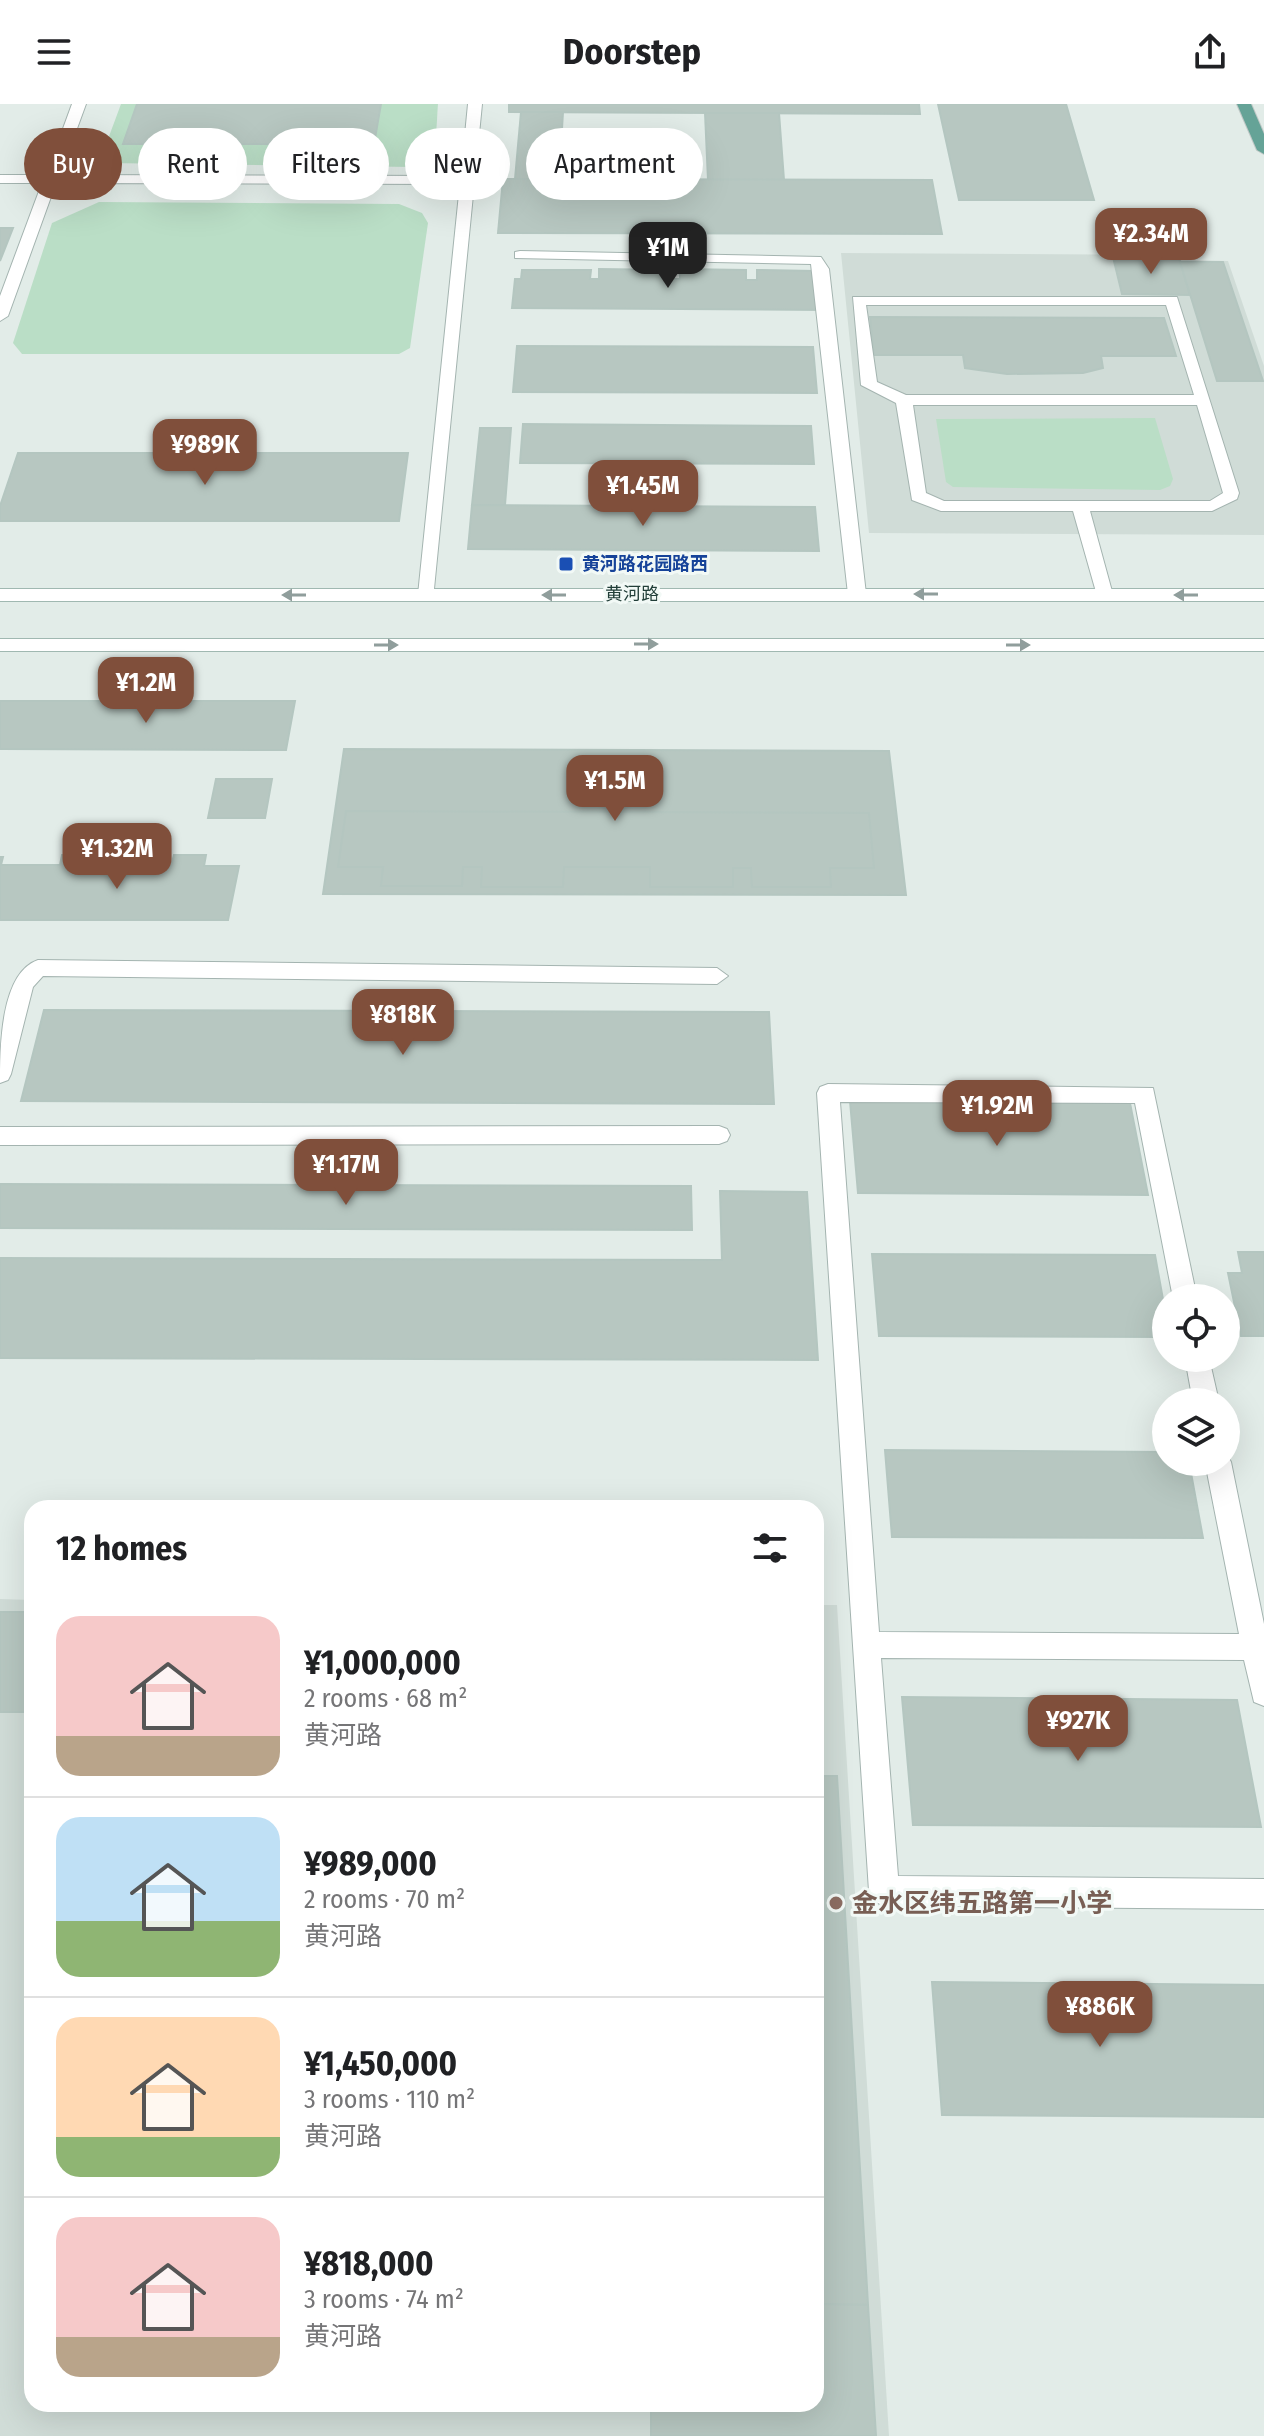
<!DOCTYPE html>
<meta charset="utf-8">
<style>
body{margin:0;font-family:"Fira Sans Condensed","Noto Sans SC",sans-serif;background:#f6f6f6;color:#202124;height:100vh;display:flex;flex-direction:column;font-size:30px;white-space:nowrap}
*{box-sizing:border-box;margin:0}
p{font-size:26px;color:#757577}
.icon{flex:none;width:44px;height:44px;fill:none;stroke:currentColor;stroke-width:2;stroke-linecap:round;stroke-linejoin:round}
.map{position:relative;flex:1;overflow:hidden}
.drawer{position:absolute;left:24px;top:1396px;width:800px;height:912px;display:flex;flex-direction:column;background:#fff;border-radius:24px;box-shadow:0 8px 32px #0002}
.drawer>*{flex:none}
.guide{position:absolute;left:24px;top:24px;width:800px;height:72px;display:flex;gap:16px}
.tools{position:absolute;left:1152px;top:1180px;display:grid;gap:16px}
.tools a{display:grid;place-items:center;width:88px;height:88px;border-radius:50%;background:#fff;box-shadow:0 8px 32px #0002;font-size:40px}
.price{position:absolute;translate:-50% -68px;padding:0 18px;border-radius:16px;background:#804f3b;color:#fff;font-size:26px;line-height:52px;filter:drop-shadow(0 2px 4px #0008)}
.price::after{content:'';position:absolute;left:50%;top:48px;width:24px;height:18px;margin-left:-12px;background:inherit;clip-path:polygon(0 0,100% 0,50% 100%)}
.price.selected{background:#222;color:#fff}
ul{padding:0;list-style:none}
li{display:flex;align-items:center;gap:24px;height:200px;padding:0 32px}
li+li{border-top:2px solid #e0e0e0}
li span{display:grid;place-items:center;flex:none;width:224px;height:160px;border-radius:24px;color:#555}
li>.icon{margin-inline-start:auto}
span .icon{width:96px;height:96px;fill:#fffc;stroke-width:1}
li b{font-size:34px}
h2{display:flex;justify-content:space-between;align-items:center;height:96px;padding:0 32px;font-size:34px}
.chip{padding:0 28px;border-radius:36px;background:#fff;box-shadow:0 8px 32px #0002;font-size:28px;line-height:72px}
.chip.selected{background:#804f3b;color:#fff}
header{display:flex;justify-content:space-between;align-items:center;height:104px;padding:0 32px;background:#fff;font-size:36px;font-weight:700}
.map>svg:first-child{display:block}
.built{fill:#d0dcd7}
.green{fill:#badec6}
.building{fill:#b7c7c1;stroke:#b4c6c0;stroke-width:2}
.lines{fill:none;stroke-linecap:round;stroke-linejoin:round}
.lane-casing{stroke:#a4b4b0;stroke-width:2}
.secondary-casing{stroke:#a0b8b1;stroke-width:2}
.primary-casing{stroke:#c1c9c7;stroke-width:2}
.lane{fill:#fff;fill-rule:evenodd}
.secondary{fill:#fff;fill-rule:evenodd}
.primary{fill:#65a397;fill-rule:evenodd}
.oneway{fill:#909e9c}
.transit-dot{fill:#1a4fb4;stroke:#f2f9f6;stroke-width:3}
.education-dot{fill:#8d6e63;stroke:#f2f9f6;stroke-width:3}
.labels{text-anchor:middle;stroke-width:6;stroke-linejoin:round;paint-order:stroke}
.far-transit-label{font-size:18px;font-weight:bold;fill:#164399;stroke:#f2f9f6;text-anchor:start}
.far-street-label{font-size:18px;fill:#213e38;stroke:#f2f9f6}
.near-education-label{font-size:26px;font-weight:bold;fill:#785e54;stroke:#f2f9f6;text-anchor:start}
</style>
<header><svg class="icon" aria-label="menu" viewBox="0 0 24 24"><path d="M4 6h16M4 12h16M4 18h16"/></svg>Doorstep<svg class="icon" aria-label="share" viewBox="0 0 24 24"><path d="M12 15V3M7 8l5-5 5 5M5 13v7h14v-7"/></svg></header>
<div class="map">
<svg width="1264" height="2332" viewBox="0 0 1264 2332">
<rect width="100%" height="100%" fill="#e2ece8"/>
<g class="built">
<polygon points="841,149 1185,151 1187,156 1228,157 1264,262 1264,431 869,429"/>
<polygon points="0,1495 32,1496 32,2300 816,2300 816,1501 837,1501 889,2332 0,2332"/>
</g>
<g class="green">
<path d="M121,0H137L124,40H374L381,0H438C436,21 439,58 414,63L105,59L101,54Z"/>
<polygon points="99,98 399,100 422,109 428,119 410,244 399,250 22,250 13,239 52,119"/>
<polygon points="1155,314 1173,375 1170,382 1160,386 953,383 946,378 936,315"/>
</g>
<g class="building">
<polygon points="137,0 381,0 374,40 123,40"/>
<polygon points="509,0 919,0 920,10 509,8"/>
<polygon points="938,0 1066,0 1094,96 959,96"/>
<polygon points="521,8 563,8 559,75 515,75"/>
<polygon points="705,9 779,9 784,76 708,76"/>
<polygon points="503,75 932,76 942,130 498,129"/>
<polygon points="0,124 13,124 0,157"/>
<polygon points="1113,153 1179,153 1190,191 1122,190"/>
<polygon points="1180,158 1223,158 1263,277 1217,277"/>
<polygon points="599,165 668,166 668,175 680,175 680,165 746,166 746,176 757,176 757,166 814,167 824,206 512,204 515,175 521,175 522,166 591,166 590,175 599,175"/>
<polygon points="870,213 1164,214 1176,252 1101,252 1103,264 1083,269 1007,270 965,264 963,251 874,251"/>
<polygon points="517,242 813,243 817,289 513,288"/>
<polygon points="523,320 811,322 814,360 520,359"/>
<polygon points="480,324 511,324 505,401 472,401"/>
<polygon points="18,349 408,349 399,417 0,417 0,402"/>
<polygon points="472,401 815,403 819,447 468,445"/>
<polygon points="0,597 295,597 286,646 0,645"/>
<polygon points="344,645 889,647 906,791 323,790"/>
<polygon points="216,675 272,675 265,714 208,714"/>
<polygon points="346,707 869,709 874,764 830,764 831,783 752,783 751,764 733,764 733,783 650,783 650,763 564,763 563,783 481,783 482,763 463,763 462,782 381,782 383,763 338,763"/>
<polygon points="62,751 102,752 99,762 171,762 174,751 206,751 204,762 239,762 228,816 0,816 0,753 3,753 1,761 60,761"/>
<polygon points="44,906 769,908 774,1000 21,997"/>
<polygon points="850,997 1130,999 1148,1091 858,1089"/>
<polygon points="0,1080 691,1082 692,1126 0,1124"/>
<polygon points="720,1087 807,1088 818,1256 0,1254 0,1154 722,1156"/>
<polygon points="1238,1148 1264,1148 1264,1232 1241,1232 1228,1169 1242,1169"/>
<polygon points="872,1150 1155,1151 1166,1212 1166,1233 879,1232"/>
<polygon points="885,1346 1166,1348 1166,1358 1189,1358 1203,1434 892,1433"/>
<rect x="0" y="1508" width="32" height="100"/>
<polygon points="902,1593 1237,1596 1261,1723 913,1721"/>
<polygon points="816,1672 837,1672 868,2201 816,2200"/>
<polygon points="932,1878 1264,1881 1264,2013 942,2011"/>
<polygon points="816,2200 868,2201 876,2332 651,2332 651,2300 816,2300"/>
</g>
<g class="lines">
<g class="lane-casing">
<g id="lane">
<polygon points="72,0 86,0 60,71 461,72 468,0 482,0 433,495 427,497 418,491 460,80 56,79 8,212 0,217 0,192 42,79 0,79 0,71 46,71"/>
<polygon points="520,147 821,153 829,165 866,490 863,494 851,494 848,490 811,160 515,154 515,148"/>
<path d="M853,193H1177L1239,389L1237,395L1212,407H1090L1113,491L1104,497L1098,495L1073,407H941L912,396L896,299L861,281ZM866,201H1166L1194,291H906L877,278ZM913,301H1197L1223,389L1210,397H944L926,389Z"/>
<path d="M38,856L717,864L728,872L717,880L43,872L33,883L11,970L8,976L0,979C0,945 0,869 38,856Z"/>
<polygon points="828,980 1153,984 1197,1194 1173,1194 1135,999 840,998 879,1528 1239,1530 1205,1358 1226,1358 1226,1349 1231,1358 1264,1520 1264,1602 1254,1598 1244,1556 881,1554 898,1772 1264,1775 1264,1805 884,1802 874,1797 869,1787 817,989 820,983"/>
<polygon points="719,1022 727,1025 730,1031 727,1037 719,1040 0,1041 0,1023"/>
<polygon points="1185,1254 1209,1254 1219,1298 1193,1298"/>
</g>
</g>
<g class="secondary-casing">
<g id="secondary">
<rect x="0" y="485" width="1264" height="12"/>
<rect x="0" y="535" width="1264" height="12"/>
</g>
</g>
<g class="primary-casing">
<polygon id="primary" points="1237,0 1251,0 1264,30 1264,50 1257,46"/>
</g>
<use href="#lane" class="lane"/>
<use href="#secondary" class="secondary"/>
<use href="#primary" class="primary"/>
</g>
<defs><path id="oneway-solid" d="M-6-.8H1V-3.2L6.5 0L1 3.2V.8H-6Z" transform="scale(2)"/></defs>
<g class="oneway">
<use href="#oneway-solid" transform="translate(926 490) rotate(-180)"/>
<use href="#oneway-solid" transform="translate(294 491) rotate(180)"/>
<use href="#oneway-solid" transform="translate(554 491) rotate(180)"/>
<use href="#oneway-solid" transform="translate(1186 491) rotate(-180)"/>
<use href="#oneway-solid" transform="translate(646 540)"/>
<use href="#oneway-solid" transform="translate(386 541)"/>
<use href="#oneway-solid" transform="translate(1018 541)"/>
</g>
<rect class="transit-dot" x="558" y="452" width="16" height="16" rx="4"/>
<circle class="education-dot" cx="836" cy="1799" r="8"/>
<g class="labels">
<g class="far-transit-label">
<text x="582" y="466">黄河路花园路西</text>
</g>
<g class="far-street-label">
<text x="632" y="496">黄河路</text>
</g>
<g class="near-education-label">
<text x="852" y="1808">金水区纬五路第一小学</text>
</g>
</g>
</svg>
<div class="tools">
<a><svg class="icon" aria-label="locate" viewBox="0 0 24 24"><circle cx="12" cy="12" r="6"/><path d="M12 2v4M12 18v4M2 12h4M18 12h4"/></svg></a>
<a><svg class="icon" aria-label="layers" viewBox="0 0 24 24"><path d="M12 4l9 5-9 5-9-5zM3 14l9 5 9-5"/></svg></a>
</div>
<b class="price" style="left:1151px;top:172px">¥2.34M</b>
<b class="price selected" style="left:668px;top:186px">¥1M</b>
<b class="price" style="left:205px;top:383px">¥989K</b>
<b class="price" style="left:643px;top:424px">¥1.45M</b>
<b class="price" style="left:146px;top:621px">¥1.2M</b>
<b class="price" style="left:615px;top:719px">¥1.5M</b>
<b class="price" style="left:117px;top:787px">¥1.32M</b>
<b class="price" style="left:403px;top:953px">¥818K</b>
<b class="price" style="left:997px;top:1044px">¥1.92M</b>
<b class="price" style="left:346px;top:1103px">¥1.17M</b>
<b class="price" style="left:1078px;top:1659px">¥927K</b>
<b class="price" style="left:1100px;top:1945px">¥886K</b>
<div class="guide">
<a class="chip selected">Buy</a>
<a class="chip">Rent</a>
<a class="chip">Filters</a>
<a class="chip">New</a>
<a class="chip">Apartment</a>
</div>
<section class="drawer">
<h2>12 homes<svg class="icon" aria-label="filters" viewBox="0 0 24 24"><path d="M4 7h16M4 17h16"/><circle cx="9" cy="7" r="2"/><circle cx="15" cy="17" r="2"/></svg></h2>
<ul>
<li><span style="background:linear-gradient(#f6c9c9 75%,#b9a48a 0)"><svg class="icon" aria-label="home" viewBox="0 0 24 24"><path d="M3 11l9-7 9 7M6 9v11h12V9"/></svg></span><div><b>¥1,000,000</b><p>2 rooms · 68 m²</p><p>黄河路</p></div></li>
<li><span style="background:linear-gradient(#bfe0f5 65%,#8fb573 0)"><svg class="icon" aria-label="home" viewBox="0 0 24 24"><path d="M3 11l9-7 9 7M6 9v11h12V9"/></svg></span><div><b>¥989,000</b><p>2 rooms · 70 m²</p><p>黄河路</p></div></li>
<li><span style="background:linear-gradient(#ffd9b3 75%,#8fb573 0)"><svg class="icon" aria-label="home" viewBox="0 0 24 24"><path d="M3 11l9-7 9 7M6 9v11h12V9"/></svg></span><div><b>¥1,450,000</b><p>3 rooms · 110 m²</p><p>黄河路</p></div></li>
<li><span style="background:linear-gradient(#f6c9c9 75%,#b9a48a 0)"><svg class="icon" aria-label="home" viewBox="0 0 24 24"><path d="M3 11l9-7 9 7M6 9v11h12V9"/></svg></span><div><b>¥818,000</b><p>3 rooms · 74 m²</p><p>黄河路</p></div></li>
</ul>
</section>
</div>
